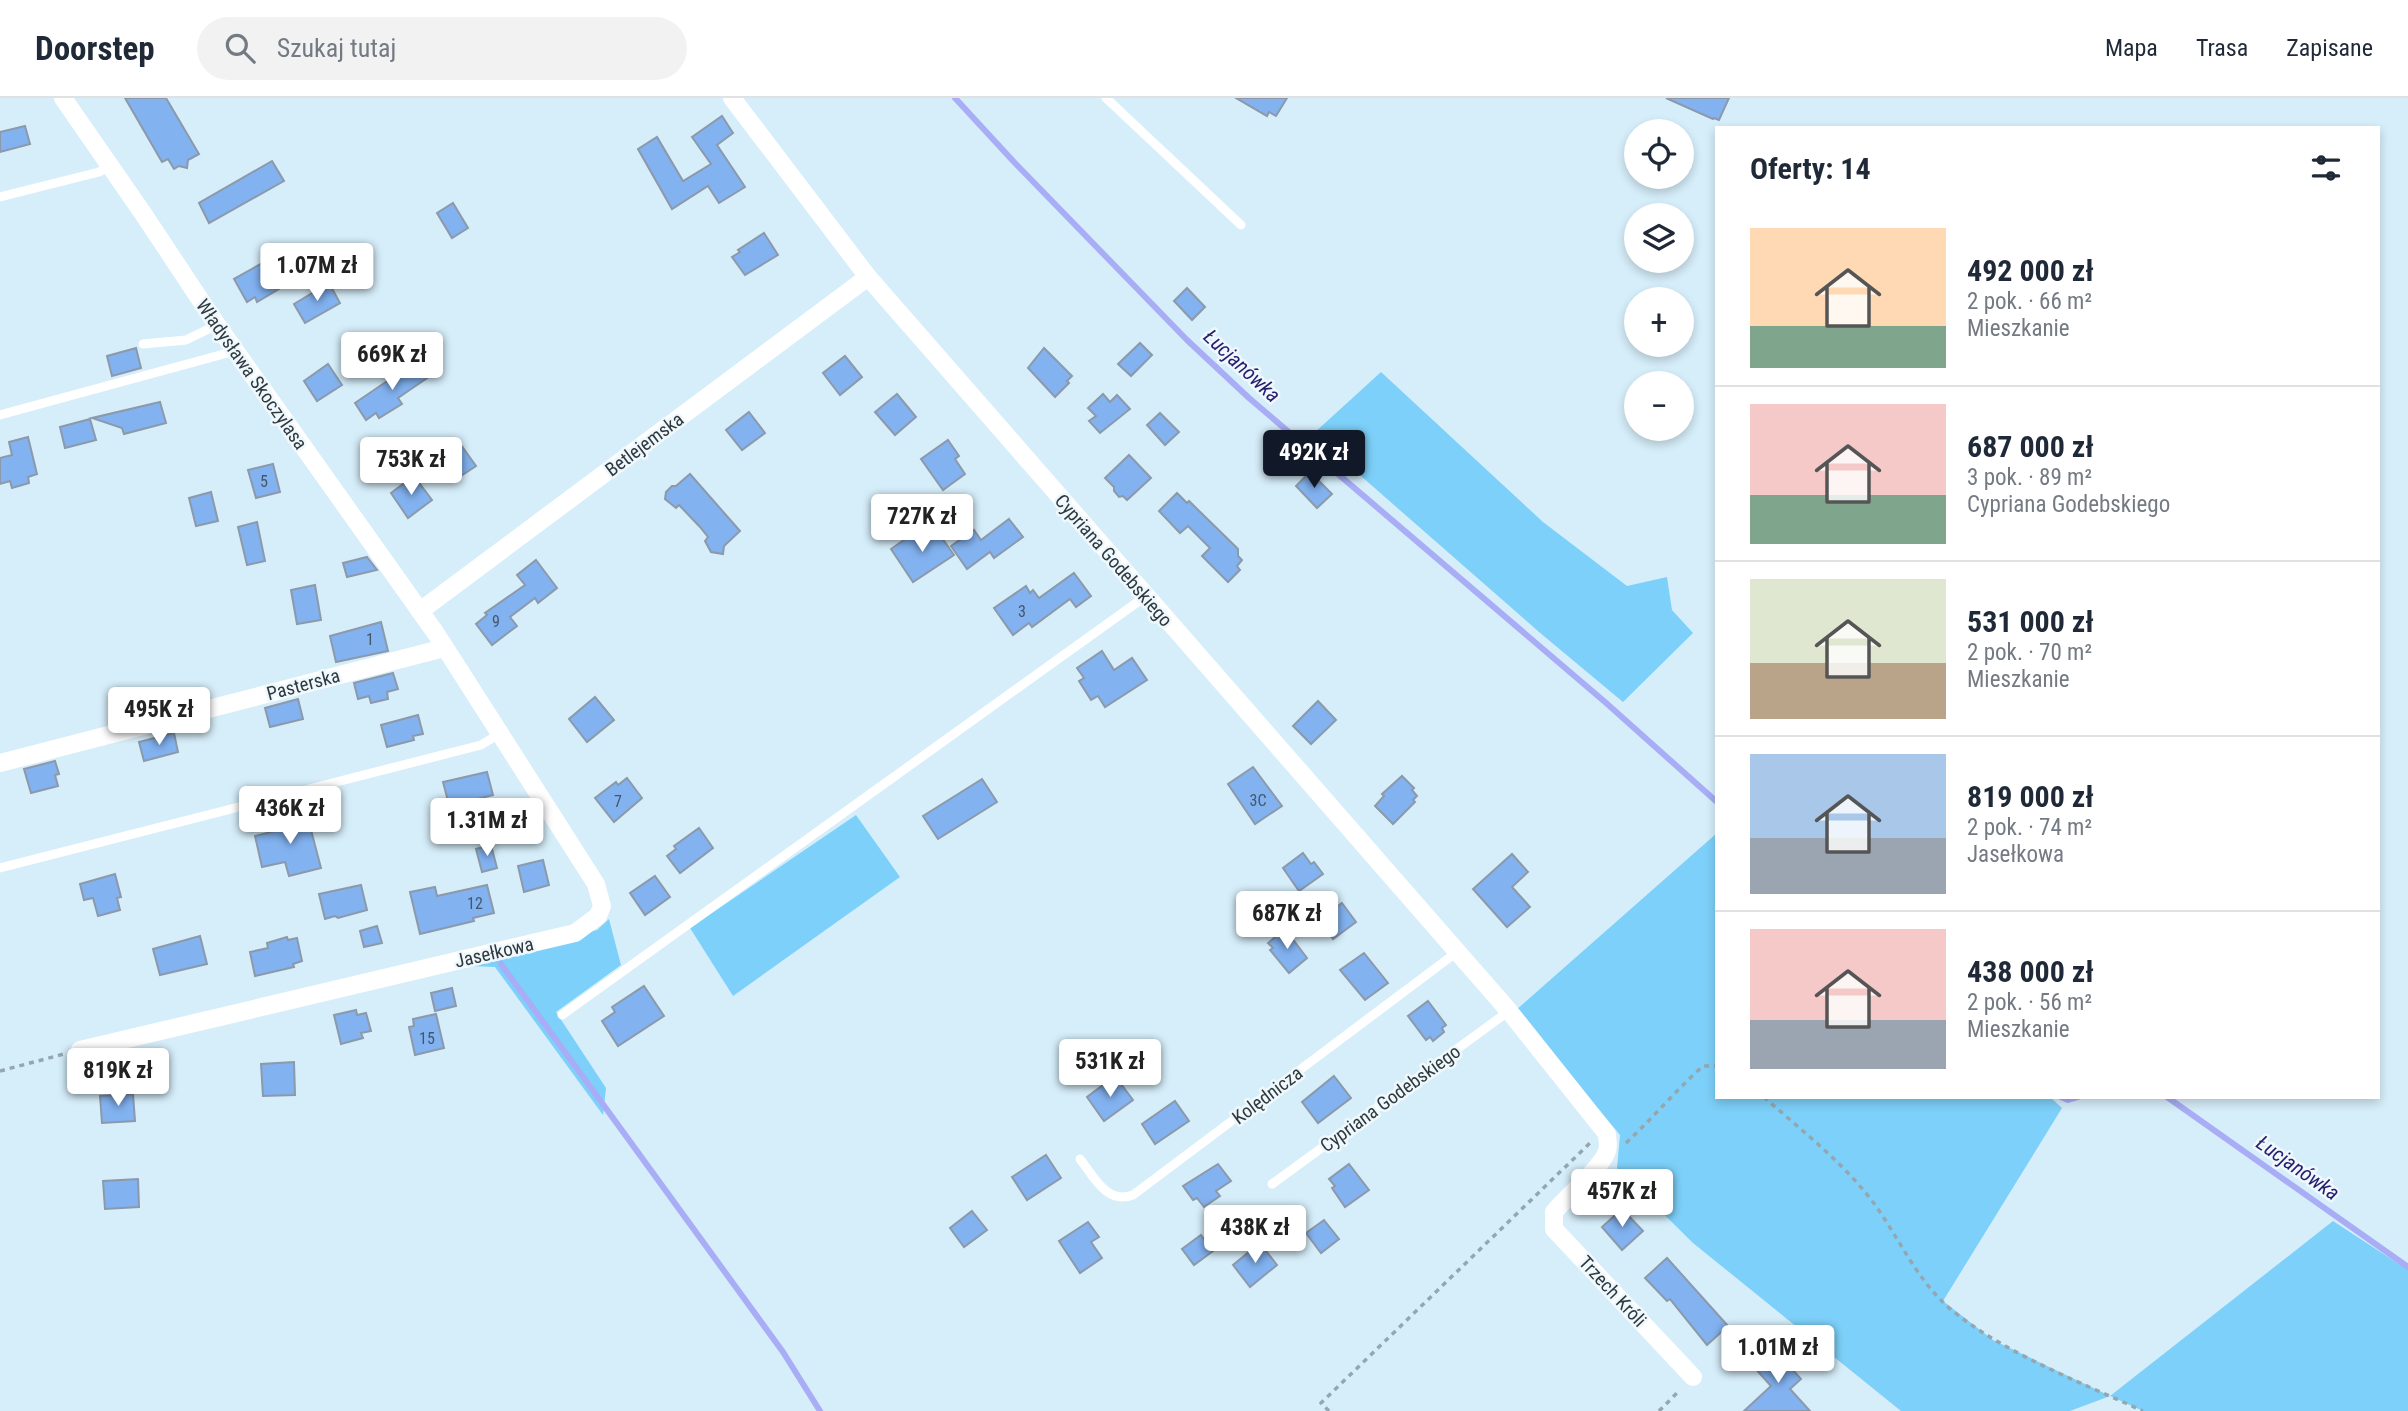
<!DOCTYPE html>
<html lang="pl">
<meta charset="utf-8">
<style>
body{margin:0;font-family:"Roboto Condensed",sans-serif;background:#f2f2f3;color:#1f2937;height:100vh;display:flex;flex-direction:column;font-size:26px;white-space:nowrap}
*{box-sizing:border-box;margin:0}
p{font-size:23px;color:#747a83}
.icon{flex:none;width:38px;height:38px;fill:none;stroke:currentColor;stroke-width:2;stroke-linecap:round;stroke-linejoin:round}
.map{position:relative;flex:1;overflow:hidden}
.panel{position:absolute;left:1715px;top:28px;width:665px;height:973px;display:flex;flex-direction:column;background:#fff;border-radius:0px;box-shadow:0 4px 10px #0003}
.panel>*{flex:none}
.fabs{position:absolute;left:1624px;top:21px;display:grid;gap:14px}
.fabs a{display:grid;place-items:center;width:70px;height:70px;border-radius:50%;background:#fff;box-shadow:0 4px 10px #0003;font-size:35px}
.price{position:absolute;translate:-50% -60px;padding:0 16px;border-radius:7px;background:#fff;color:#222;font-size:23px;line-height:46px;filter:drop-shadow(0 2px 4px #0008)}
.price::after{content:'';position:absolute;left:50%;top:42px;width:21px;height:16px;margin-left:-10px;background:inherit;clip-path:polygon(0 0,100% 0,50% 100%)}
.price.selected{background:#111827;color:#fff}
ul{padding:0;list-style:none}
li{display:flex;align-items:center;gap:21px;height:175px;padding:0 35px}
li+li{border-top:2px solid #e0e1e3}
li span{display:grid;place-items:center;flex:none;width:196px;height:140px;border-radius:0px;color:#555}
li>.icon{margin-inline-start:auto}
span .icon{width:84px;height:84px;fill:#fffc;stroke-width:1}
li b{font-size:30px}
h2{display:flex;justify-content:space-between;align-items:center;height:84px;padding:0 35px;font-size:30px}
header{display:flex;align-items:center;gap:42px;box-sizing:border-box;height:98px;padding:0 35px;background:#fff;border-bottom:2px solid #e0e1e3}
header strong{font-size:33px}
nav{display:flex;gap:38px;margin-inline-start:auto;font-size:24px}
.search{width:490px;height:63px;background:#f2f2f3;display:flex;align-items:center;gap:18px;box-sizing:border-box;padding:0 24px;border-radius:38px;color:#747a83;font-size:26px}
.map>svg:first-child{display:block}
.green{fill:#7dd0f9}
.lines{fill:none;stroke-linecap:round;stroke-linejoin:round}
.stream{stroke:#a8adf6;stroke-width:6}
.building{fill:#82b2f0;stroke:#8c99aa;stroke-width:2}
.path{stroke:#94a6b0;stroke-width:3.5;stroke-dasharray:5 5;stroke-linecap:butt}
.service{stroke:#fff;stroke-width:9}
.minor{stroke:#fff;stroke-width:18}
.labels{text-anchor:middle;stroke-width:5;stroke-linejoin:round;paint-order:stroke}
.number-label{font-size:16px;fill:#44576a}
.street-label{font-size:19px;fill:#30393e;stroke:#eff9fd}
.water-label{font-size:21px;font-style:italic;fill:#271d6f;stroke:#eff9fd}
</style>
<header>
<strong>Doorstep</strong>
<div class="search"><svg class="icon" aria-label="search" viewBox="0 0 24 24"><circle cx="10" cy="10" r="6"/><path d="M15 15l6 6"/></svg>Szukaj tutaj</div>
<nav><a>Mapa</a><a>Trasa</a><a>Zapisane</a></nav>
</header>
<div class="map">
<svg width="2408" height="1313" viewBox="0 0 2408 1313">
<rect width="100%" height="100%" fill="#d6eefa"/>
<g class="green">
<polygon points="1381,274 1543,424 1627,488 1667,479 1672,512 1693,535 1623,604 1539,534 1313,336"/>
<polygon points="856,717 900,779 733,898 690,830"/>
<polygon points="1717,735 1717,999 2050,999 2062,1010 1943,1203 1993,1242 2110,1298 2333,1123 2408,1172 2408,1313 2143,1313 2110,1298 2070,1313 1901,1313 1693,1145 1617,1070 1620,1037 1516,912"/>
<polygon points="609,821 621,867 556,914 606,990 603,1017 495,869 470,868 597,832"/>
</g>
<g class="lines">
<g class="stream">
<polyline points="955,0 1014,64 1187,242 1249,300 1605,604 1717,704"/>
<polyline points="501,866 783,1254 820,1313"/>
<polyline points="2061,999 2068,1002 2078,999"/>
<polyline points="2167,999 2408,1169"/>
</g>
</g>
<g class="building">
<polygon points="125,0 166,0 199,56 188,62 187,70 179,68 174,71 168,61 162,64"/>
<polygon points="1236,0 1287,0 1276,18 1269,14 1267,18"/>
<polygon points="1666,0 1729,0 1719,22 1714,20 1713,21"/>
<polygon points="722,18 733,35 717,47 745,89 719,105 708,88 672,111 638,51 657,39 683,83 711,66 692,39"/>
<polygon points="25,28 30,46 0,54 0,34"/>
<polygon points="272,63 284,83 209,125 199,105"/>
<polygon points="453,105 468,130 452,140 437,115"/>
<polygon points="764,135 778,157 745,177 732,159 740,154 738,152"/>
<polygon points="264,164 279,191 257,204 255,199 247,204 234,181"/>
<polygon points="329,185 340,205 305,225 294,206"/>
<polygon points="1187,190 1205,209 1192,222 1174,203"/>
<polygon points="1140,245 1152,257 1131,278 1118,266"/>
<polygon points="136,250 141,270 112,278 107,258"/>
<polygon points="1044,250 1072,278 1067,283 1069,285 1055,299 1028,270"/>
<polygon points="845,258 862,279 840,297 823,275"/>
<polygon points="418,262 430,278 398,300 402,306 379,320 376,315 366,322 355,305"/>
<polygon points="328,266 342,287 317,303 304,283"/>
<polygon points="897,296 916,319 895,337 875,314"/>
<polygon points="1103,296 1110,304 1117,297 1130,311 1100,335 1089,323 1096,318 1088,310"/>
<polygon points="160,304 166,325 124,336 122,330 92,320"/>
<polygon points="749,314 765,335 742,352 726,332"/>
<polygon points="1160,315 1179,334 1165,347 1147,327"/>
<polygon points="90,321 96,342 65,350 60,329"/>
<polygon points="28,339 37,376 28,379 29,385 12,390 10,383 0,386 0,360 12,357 9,344"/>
<polygon points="948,342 959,358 955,361 965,376 943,392 921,361"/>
<polygon points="461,347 476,368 461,378 446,357"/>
<polygon points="1129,357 1151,380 1127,402 1123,398 1119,399 1114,393 1114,389 1105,380"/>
<polygon points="273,366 280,394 256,400 248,372"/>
<polygon points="1310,374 1332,396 1317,410 1296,388"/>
<polygon points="690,376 740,433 724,448 723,456 711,454 705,443 708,439 700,429 679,407 676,410 665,401 666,394 672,388 676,388"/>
<polygon points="414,378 432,402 408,420 391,395"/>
<polygon points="211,394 218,423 196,428 189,400"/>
<polygon points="1177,395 1187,405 1189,403 1238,451 1238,458 1242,462 1237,468 1240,472 1228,484 1202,458 1210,450 1188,428 1180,435 1159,413"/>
<polygon points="1009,421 1023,439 994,460 990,454 967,471 951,448 974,432 981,442"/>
<polygon points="257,424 265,463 247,467 238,429"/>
<polygon points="935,430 954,457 913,484 891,451 911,437 916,443"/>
<polygon points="367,459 377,472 347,479 343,465"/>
<polygon points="536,462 557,490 538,505 535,500 510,519 517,528 492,547 476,526 487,517 485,515 525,487 517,477"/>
<polygon points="1074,475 1091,498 1076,509 1070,501 1032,529 1029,525 1013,537 994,510 1026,488 1030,495 1033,492 1039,500"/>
<polygon points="315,487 321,522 297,526 291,492"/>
<polygon points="381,524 388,553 336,564 330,538"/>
<polygon points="1102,553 1114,572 1132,560 1147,582 1105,609 1098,598 1091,602 1079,583 1084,580 1077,570"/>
<polygon points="393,575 398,591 387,594 388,601 371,605 369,598 358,601 354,585"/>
<polygon points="595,599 614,622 587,644 569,621"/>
<polygon points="298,601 303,621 270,629 265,610"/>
<polygon points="1318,603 1336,622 1311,646 1293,628"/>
<polygon points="418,617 423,636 413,638 414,642 387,649 381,627"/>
<polygon points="174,635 178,654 144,663 139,644"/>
<polygon points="55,663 59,676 55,677 58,688 31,695 24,671"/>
<polygon points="1253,669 1282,708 1255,726 1228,686"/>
<polygon points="487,674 493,697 458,706 457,701 448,703 443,684"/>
<polygon points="1402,678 1414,690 1412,692 1417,698 1413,702 1415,704 1393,726 1375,708 1384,698 1382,696"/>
<polygon points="627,680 642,700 614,724 595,700 616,684 618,687"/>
<polygon points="982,681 997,704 938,741 923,718"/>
<polygon points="306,713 321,770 289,778 285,764 262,769 255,738 283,731 281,719"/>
<polygon points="699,730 713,750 680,775 667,758 676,751 674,748"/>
<polygon points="491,747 497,770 482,774 476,751"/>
<polygon points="1303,755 1311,766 1314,764 1323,776 1299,793 1283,770"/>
<polygon points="1512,756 1528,774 1512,789 1530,809 1507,829 1473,791"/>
<polygon points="543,762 549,787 524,794 518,768"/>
<polygon points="115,776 121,799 117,800 120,812 98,818 93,800 84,802 80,786"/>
<polygon points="655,778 670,799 645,817 630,795"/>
<polygon points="361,787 367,812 338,820 335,818 325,821 319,796"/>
<polygon points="487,787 494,815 473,820 474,823 420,836 410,794 435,789 437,798"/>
<polygon points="1342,805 1356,824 1333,841 1319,822"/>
<polygon points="377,828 382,845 364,849 360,833"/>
<polygon points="1285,831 1307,860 1289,875 1270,852 1273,850 1268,845"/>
<polygon points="200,838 207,866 160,877 153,851"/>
<polygon points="287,839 288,842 297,840 302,863 293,866 294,869 255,878 250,854 268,850 267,845"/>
<polygon points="1364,855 1388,885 1365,902 1340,872"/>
<polygon points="644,888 664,918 618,948 602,923 615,914 612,909"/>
<polygon points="452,890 456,908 435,913 431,895"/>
<polygon points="1428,903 1446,927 1442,930 1444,934 1433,943 1430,939 1426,942 1408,918"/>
<polygon points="356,912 357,917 366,915 371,933 361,935 363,940 341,946 334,917"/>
<polygon points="436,916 444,950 415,957 409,929 414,928 413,921"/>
<polygon points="294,964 295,997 263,998 261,966"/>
<polygon points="1115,978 1133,1002 1104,1023 1087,999"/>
<polygon points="1334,978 1351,1000 1318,1025 1302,1004"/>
<polygon points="133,996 135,1023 102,1025 100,998"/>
<polygon points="1175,1003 1189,1023 1155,1046 1142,1026"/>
<polygon points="1046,1057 1061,1080 1027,1102 1012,1079"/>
<polygon points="1218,1066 1231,1083 1216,1093 1220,1098 1204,1109 1197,1100 1193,1102 1183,1088"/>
<polygon points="1349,1066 1369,1092 1345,1109 1332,1090 1335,1088 1329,1081"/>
<polygon points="138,1081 139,1109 105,1111 103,1083"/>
<polygon points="1622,1111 1643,1133 1622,1152 1602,1129"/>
<polygon points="972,1113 987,1132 964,1149 950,1130"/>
<polygon points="1324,1122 1339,1141 1321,1155 1306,1135"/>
<polygon points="1088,1124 1099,1139 1091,1144 1102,1160 1080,1175 1059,1143"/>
<polygon points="1201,1137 1213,1153 1194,1167 1182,1151"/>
<polygon points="1260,1145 1277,1167 1250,1189 1233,1167"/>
<polygon points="1667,1160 1728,1228 1707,1247 1670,1201 1667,1203 1645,1180"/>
<polygon points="1776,1249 1792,1266 1790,1269 1801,1281 1790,1291 1810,1313 1744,1313 1771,1288 1754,1269"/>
</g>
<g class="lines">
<g class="path">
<polyline points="0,973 64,956"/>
<path d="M1764,999C1803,1034 1848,1068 1878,1111C1902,1146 1920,1187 1954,1214C2008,1257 2080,1284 2143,1313"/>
<path d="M1626,1045C1653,1020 1676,992 1703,968H1717"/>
<polyline points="1329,1313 1321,1305 1590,1045"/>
<polyline points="1659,1313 1680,1292"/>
</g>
<g class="service">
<polyline points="1106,0 1241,127"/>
<polyline points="0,99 99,74 110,68"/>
<polyline points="143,246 186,242 217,227"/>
<polyline points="0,317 235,253"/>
<polyline points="0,770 481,647 499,636"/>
<polyline points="562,917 1146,498"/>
<path d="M1080,1061C1094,1079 1107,1107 1133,1097L1457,854"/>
<polyline points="1272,1086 1509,913"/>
</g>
<g class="minor">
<polyline points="63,0 142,114 217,227 437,537 596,786 602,808 598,818 575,835 80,952"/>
<path d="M732,0L868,179L1509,913L1607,1036C1607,1041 1609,1048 1607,1053C1602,1070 1567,1098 1554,1114V1131L1693,1279"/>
<polyline points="420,513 868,179"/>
<polyline points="0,665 444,550"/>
</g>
</g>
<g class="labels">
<g class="number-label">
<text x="264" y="389">5</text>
<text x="1022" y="519">3</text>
<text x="496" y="529">9</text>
<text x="370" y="547">1</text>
<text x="1258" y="708">3C</text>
<text x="618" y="709">7</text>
<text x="475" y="811">12</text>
<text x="427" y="946">15</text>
</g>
<g class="street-label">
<text transform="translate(252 276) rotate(55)" y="7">Władysława Skoczylasa</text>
<text transform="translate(644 346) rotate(-37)" y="7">Betlejemska</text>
<text transform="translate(1114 462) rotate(49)" y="7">Cypriana Godebskiego</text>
<text transform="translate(303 586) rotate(-15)" y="7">Pasterska</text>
<text transform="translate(494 854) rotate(-13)" y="7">Jasełkowa</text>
<text transform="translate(1267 997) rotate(-37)" y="7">Kolędnicza</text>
<text transform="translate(1390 1000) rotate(-36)" y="7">Cypriana Godebskiego</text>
<text transform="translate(1613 1193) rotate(47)" y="7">Trzech Króli</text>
</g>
<g class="water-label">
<text transform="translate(1242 268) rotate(43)" y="7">Łucjanówka</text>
<text transform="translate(2298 1070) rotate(35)" y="7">Łucjanówka</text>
</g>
</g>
</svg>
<div class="fabs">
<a><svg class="icon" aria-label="locate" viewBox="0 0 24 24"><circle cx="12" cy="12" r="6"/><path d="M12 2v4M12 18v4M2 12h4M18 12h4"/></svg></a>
<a><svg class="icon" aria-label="layers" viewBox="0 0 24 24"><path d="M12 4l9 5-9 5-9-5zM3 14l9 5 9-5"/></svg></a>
<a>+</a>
<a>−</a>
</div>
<b class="price" style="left:317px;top:205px">1.07M zł</b>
<b class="price" style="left:392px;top:294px">669K zł</b>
<b class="price selected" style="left:1314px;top:392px">492K zł</b>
<b class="price" style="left:411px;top:399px">753K zł</b>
<b class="price" style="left:922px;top:456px">727K zł</b>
<b class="price" style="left:159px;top:649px">495K zł</b>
<b class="price" style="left:290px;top:748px">436K zł</b>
<b class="price" style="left:487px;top:760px">1.31M zł</b>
<b class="price" style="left:1287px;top:853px">687K zł</b>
<b class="price" style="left:1110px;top:1001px">531K zł</b>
<b class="price" style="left:118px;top:1010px">819K zł</b>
<b class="price" style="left:1622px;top:1131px">457K zł</b>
<b class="price" style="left:1255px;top:1167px">438K zł</b>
<b class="price" style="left:1778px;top:1287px">1.01M zł</b>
<section class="panel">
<h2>Oferty: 14<svg class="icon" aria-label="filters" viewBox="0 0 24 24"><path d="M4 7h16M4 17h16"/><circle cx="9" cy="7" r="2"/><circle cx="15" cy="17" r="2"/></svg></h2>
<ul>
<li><span style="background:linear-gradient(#ffd9b3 70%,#7fa58c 0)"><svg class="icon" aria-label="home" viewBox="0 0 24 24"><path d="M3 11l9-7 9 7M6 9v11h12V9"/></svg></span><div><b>492 000 zł</b><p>2 pok. · 66 m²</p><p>Mieszkanie</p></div></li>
<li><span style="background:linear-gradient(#f6c9c9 65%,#7fa58c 0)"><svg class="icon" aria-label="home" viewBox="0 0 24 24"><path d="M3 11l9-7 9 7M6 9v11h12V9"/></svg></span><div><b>687 000 zł</b><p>3 pok. · 89 m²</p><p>Cypriana Godebskiego</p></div></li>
<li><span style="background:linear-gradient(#dfe7d0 60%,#b9a48a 0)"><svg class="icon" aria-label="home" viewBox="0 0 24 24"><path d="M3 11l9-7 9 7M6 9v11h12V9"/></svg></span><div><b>531 000 zł</b><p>2 pok. · 70 m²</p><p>Mieszkanie</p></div></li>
<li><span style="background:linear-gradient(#a9c7e8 60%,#9aa5b1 0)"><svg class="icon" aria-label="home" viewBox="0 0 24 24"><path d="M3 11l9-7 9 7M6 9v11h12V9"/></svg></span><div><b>819 000 zł</b><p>2 pok. · 74 m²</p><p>Jasełkowa</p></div></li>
<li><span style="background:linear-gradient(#f6c9c9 65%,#9aa5b1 0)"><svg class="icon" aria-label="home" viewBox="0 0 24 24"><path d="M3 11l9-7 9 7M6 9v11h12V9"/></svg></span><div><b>438 000 zł</b><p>2 pok. · 56 m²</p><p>Mieszkanie</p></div></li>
</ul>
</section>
</div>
